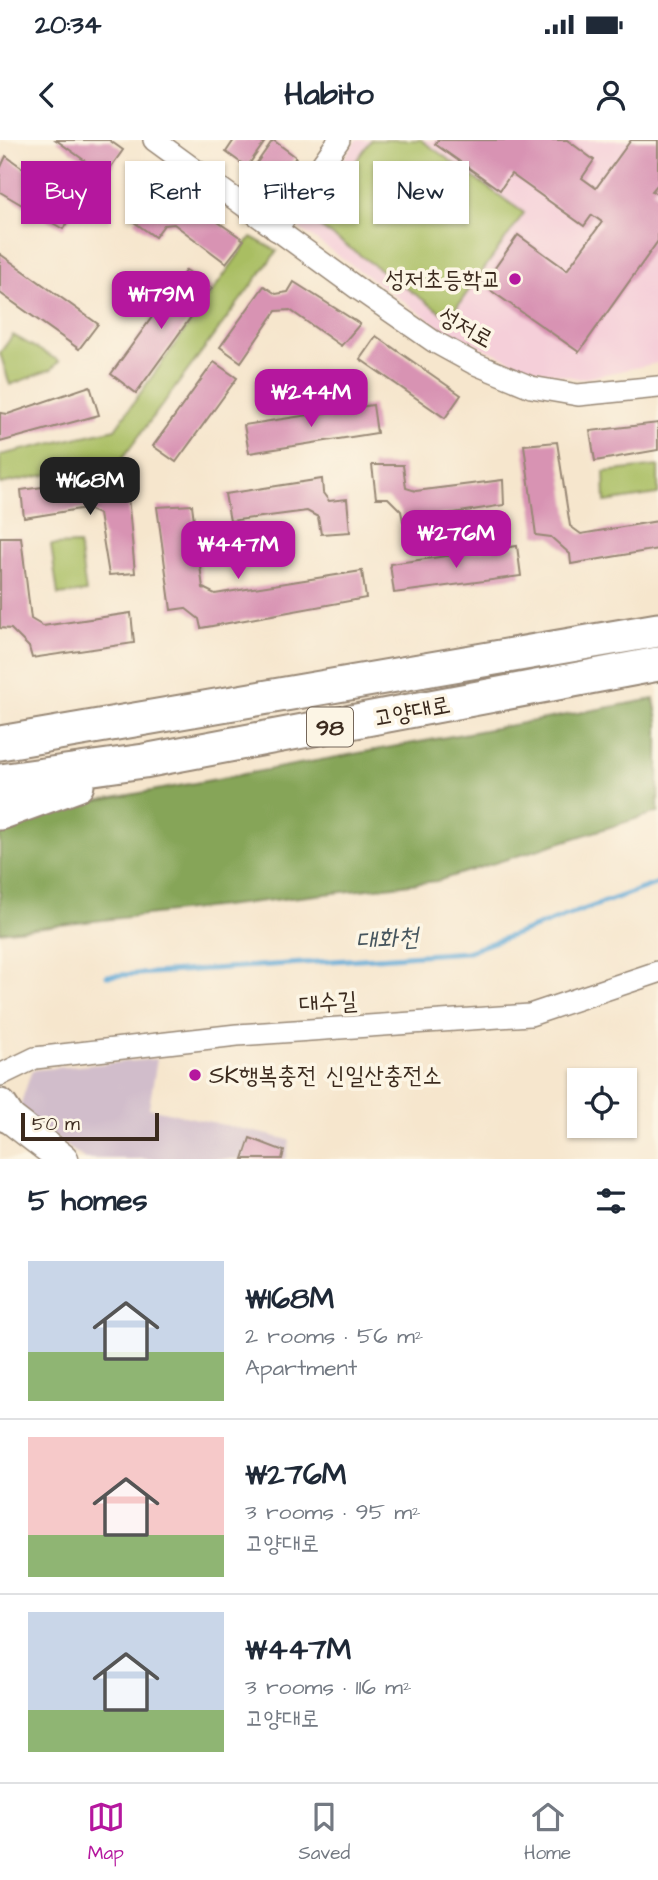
<!DOCTYPE html>
<meta charset="utf-8">
<style>
body{margin:0;font-family:"Architects Daughter","Poor Story",sans-serif;background:#f2f2f3;color:#1f2937;height:100vh;display:flex;flex-direction:column;font-size:26px;white-space:nowrap}
*{box-sizing:border-box;margin:0}
p{font-size:23px;color:#747a83}
.icon{flex:none;width:38px;height:38px;fill:none;stroke:currentColor;stroke-width:2;stroke-linecap:round;stroke-linejoin:round}
.map{position:relative;height:1019px;overflow:hidden}
.drawer{display:flex;flex-direction:column;background:#fff;flex:1}
.drawer>*{flex:none}
.hud{position:absolute;left:21px;top:21px;width:616px;height:63px;display:flex;gap:14px}
.fabs{position:absolute;left:567px;top:928px;display:grid;gap:14px}
.fabs a{display:grid;place-items:center;width:70px;height:70px;border-radius:0px;background:#fff;box-shadow:0 2px 5px #0004;font-size:35px}
.scale{position:absolute;left:21px;bottom:18px;width:138px;box-sizing:border-box;padding-left:7px;border:4px solid #3b2a1e;border-top:0;font-size:19px;line-height:24px;white-space:nowrap;color:#3b2a1e;-webkit-text-stroke:5px #fcf5e5;paint-order:stroke}
.price{position:absolute;translate:-50% -60px;padding:0 16px;border-radius:14px;background:#b5179e;color:#fff;font-size:23px;line-height:46px;filter:drop-shadow(0 2px 4px #0008)}
.price::after{content:'';position:absolute;left:50%;top:42px;width:21px;height:16px;margin-left:-10px;background:inherit;clip-path:polygon(0 0,100% 0,50% 100%)}
.price.current{background:#222;color:#fff}
ul{padding:0;list-style:none}
li{display:flex;align-items:center;gap:21px;height:175px;padding:0 28px}
li+li{border-top:2px solid #e0e1e3}
li span{display:grid;place-items:center;flex:none;width:196px;height:140px;border-radius:0px;color:#555}
li>.icon{margin-inline-start:auto}
span .icon{width:84px;height:84px;fill:#fffc;stroke-width:1}
li b{font-size:30px}
h2{display:flex;justify-content:space-between;align-items:center;height:84px;padding:0 28px;font-size:30px}
.chip{padding:0 24px;border-radius:0px;background:#fff;box-shadow:0 2px 5px #0004;font-size:24px;line-height:63px}
.chip.current{background:#b5179e;color:#fff}
.status{display:flex;justify-content:space-between;align-items:center;height:49px;padding:0 35px;background:#fff;direction:ltr}
.status svg{height:19px;fill:currentColor}
header{display:flex;justify-content:space-between;align-items:center;height:91px;padding:0 28px;background:#fff;font-size:32px;font-weight:800}
.tabs{display:flex;justify-content:space-around;align-items:center;height:98px;border-top:2px solid #e0e1e3;background:#fff;font-size:19px;color:#747a83}
.tabs a{display:grid;justify-items:center;gap:4px}
.tabs .current{color:#b5179e}
.map>svg:first-child{display:block}
.built{fill:#f5cfd9}
.industrial{fill:#d1bdcb}
.green{fill:#a9be62;stroke:#727440;stroke-width:2}
.forest{fill:#86a558;stroke:#60683b;stroke-width:2}
.lines{fill:none;stroke-linecap:round;stroke-linejoin:round}
.stream{stroke:#5ea8d6;stroke-width:5}
.building{fill:#d893b3}
.minor-casing{stroke:#988876;stroke-width:24}
.secondary-casing{stroke:#988876;stroke-width:33}
.primary-casing{stroke:#988876;stroke-width:37}
.minor{stroke:#fff;stroke-width:21}
.secondary{stroke:#fff;stroke-width:30}
.primary{stroke:#fff;stroke-width:33}
.poi-dot{fill:#b5179e;stroke:#fcf5e5;stroke-width:2.5}
.labels{text-anchor:middle;stroke-width:7;stroke-linejoin:round;paint-order:stroke}
.shield{fill:#fcf5e5;stroke:#75675a;stroke-width:2}
.shield-label{font-size:23px;font-weight:bold;fill:#3b2a1e}
.poi-label{font-size:24px;fill:#3b2a1e;stroke:#fcf5e5;text-anchor:end}
.street-label{font-size:24px;fill:#3b2a1e;stroke:#fcf5e5}
.water-label{font-size:26px;font-style:italic;fill:#47565e;stroke:#fcf5e5}
</style>
<div class="status"><b>20:34</b><svg viewBox="0 0 49 12"><path d="M0 12V9h3v3zM5 12V6h3v6zM10 12V3h3v9zM15 12V0h3v12zM26 1h20v11H26zM47 4h2v5h-2z"/></svg></div>
<header><svg class="icon" aria-label="back" viewBox="0 0 24 24"><path d="M15 5l-7 7 7 7"/></svg>Habito<svg class="icon" aria-label="person" viewBox="0 0 24 24"><circle cx="12" cy="8" r="4"/><path d="M4 21q1-7 8-7t8 7"/></svg></header>
<div class="map">
<svg width="658" height="1019" viewBox="0 0 658 1019">
<rect width="100%" height="100%" fill="#fcf5e5"/>
<filter id="ink" filterUnits="userSpaceOnUse"><feTurbulence type="fractalNoise" baseFrequency=".0143" numOctaves="2"/><feDisplacementMap in="SourceGraphic" scale="14" xChannelSelector="R" yChannelSelector="G"/><feConvolveMatrix kernelMatrix="1 2 1 2 8 2 1 2 1" color-interpolation-filters="sRGB"/></filter>
<filter id="wash" filterUnits="userSpaceOnUse"><feTurbulence type="fractalNoise" baseFrequency=".00686" numOctaves="4" result="noise"/><feDisplacementMap in="SourceGraphic" scale="28" xChannelSelector="R" yChannelSelector="G"/><feGaussianBlur stdDeviation="1.57" result="paint"/><feColorMatrix in="noise" values="0 0 0 0 0 0 0 0 0 0 0 0 0 0 0 0 0 1.4 0 .05"/><feComposite in="paint" operator="in"/></filter>
<g filter="url(#wash)">
<rect width="100%" height="100%" fill="#f6e6cd"/>
<polygon class="built" points="356,0 658,0 658,223 581,239 528,228 444,190 299,88"/>
<polygon class="industrial" points="157,919 149,968 290,1000 286,1019 85,1019 18,972 32,930"/>
<g class="green">
<polygon points="371,0 421,0 524,73 449,178 313,82"/>
<polygon points="251,97 277,111 121,320 0,344 0,315 115,289"/>
<polygon points="13,195 59,221 52,229 10,245 0,213"/>
<polygon points="658,326 658,354 605,362 604,332"/>
<polygon points="79,404 86,452 58,455 51,405"/>
</g>
<polygon class="forest" points="654,559 658,582 658,672 437,741 0,792 0,695 12,682 42,671"/>
<g class="lines">
<polyline class="stream" points="107,836 466,812 658,743"/>
</g>
<g id="blocks">
<g class="building">
<polygon points="56,0 109,0 123,10 105,35"/>
<polygon points="234,0 266,0 247,27 226,12"/>
<polygon points="273,0 296,17 277,44 254,27"/>
<polygon points="438,0 567,0 594,20 582,38 596,48 631,0 658,0 658,44 652,51 658,55 658,101 579,212 483,145 518,95 567,130 602,82 592,75 584,86 511,34 500,50 435,4"/>
<polygon points="6,16 77,67 63,89 0,52 0,29"/>
<polygon points="180,56 244,100 226,123 174,84 164,85 155,97 134,82 149,62 162,72 172,70"/>
<polygon points="0,114 98,184 79,209 0,153"/>
<polygon points="186,130 212,148 136,253 111,234"/>
<polygon points="294,142 360,184 341,206 290,170 276,171 241,222 220,207 264,146 276,154 288,152"/>
<polygon points="376,196 461,255 445,278 360,219"/>
<polygon points="214,222 237,238 176,322 153,306"/>
<polygon points="90,246 99,275 0,302 0,273 8,274"/>
<polygon points="373,265 377,293 249,313 244,285"/>
<polygon points="658,283 658,310 595,321 590,291"/>
<polygon points="557,302 570,386 581,394 658,381 658,409 571,424 570,414 551,397 536,395 524,305"/>
<polygon points="372,325 403,325 406,348 416,351 503,340 504,365 403,381 401,371 388,358 376,358"/>
<polygon points="99,339 99,349 109,358 128,356 135,433 109,435 99,374 86,368 24,378 21,350"/>
<polygon points="322,339 323,353 329,361 347,359 350,392 321,394 318,377 307,371 230,381 225,354"/>
<polygon points="192,365 203,448 215,454 362,431 366,458 201,488 199,479 185,468 171,470 157,367"/>
<polygon points="0,397 21,397 31,479 43,486 131,473 134,503 32,518 29,507 11,489 0,488"/>
<polygon points="517,406 521,436 394,453 390,424"/>
<polygon points="250,998 284,1011 282,1019 243,1019"/>
</g>
</g>
</g>
<g filter="url(#ink)">
<use href="#blocks" fill-opacity="0" stroke="#988876" stroke-width="2"/>
<g class="lines">
<g class="minor-casing">
<g id="minor">
<polyline points="154,0 361,151 433,201 473,223 531,247 578,255 658,247"/>
<polyline points="276,90 339,0"/>
<polyline points="0,935 35,918 237,895 530,875 658,832"/>
</g>
</g>
<g class="secondary-casing">
<polyline id="secondary" points="6,975 63,1019"/>
</g>
<g class="primary-casing">
<g id="primary">
<polyline points="0,603 658,490"/>
<polyline points="0,641 144,621 658,524"/>
<polyline points="0,673 77,645"/>
<polyline points="0,966 6,975"/>
</g>
</g>
<use href="#minor" class="minor"/>
<use href="#secondary" class="secondary"/>
<use href="#primary" class="primary"/>
</g>
</g>
<g class="poi-dot">
<circle cx="515" cy="139" r="7"/>
<circle cx="195" cy="935" r="7"/>
</g>
<g class="labels">
<rect class="shield" x="307" y="567.5" width="46" height="39" rx="5"/>
<g class="shield-label">
<text x="330" y="595">98</text>
</g>
<g class="poi-label">
<text x="501" y="147">성저초등학교</text>
<text x="209" y="943" text-anchor="start">SK행복충전 신일산충전소</text>
</g>
<g class="street-label">
<text transform="translate(466 187) rotate(29)" y="8">성저로</text>
<text transform="translate(412 571) rotate(-11)" y="8">고양대로</text>
<text transform="translate(328 862) rotate(-4)" y="8">대수길</text>
</g>
<g class="water-label">
<text transform="translate(387 798) rotate(-4)" y="9">대화천</text>
</g>
</g>
</svg>
<div class="fabs">
<a><svg class="icon" aria-label="locate" viewBox="0 0 24 24"><circle cx="12" cy="12" r="6"/><path d="M12 2v4M12 18v4M2 12h4M18 12h4"/></svg></a>
</div>
<div class="scale">50 m</div>
<b class="price" style="left:161px;top:191px">₩179M</b>
<b class="price" style="left:311px;top:289px">₩244M</b>
<b class="price current" style="left:90px;top:377px">₩168M</b>
<b class="price" style="left:456px;top:430px">₩276M</b>
<b class="price" style="left:238px;top:441px">₩447M</b>
<div class="hud">
<a class="chip current">Buy</a>
<a class="chip">Rent</a>
<a class="chip">Filters</a>
<a class="chip">New</a>
</div>
</div>
<section class="drawer">
<h2>5 homes<svg class="icon" aria-label="filters" viewBox="0 0 24 24"><path d="M4 7h16M4 17h16"/><circle cx="9" cy="7" r="2"/><circle cx="15" cy="17" r="2"/></svg></h2>
<ul>
<li><span style="background:linear-gradient(#c9d6e8 65%,#8fb573 0)"><svg class="icon" aria-label="home" viewBox="0 0 24 24"><path d="M3 11l9-7 9 7M6 9v11h12V9"/></svg></span><div><b>₩168M</b><p>2 rooms · 56 m²</p><p>Apartment</p></div></li>
<li><span style="background:linear-gradient(#f6c9c9 70%,#8fb573 0)"><svg class="icon" aria-label="home" viewBox="0 0 24 24"><path d="M3 11l9-7 9 7M6 9v11h12V9"/></svg></span><div><b>₩276M</b><p>3 rooms · 95 m²</p><p>고양대로</p></div></li>
<li><span style="background:linear-gradient(#c9d6e8 70%,#8fb573 0)"><svg class="icon" aria-label="home" viewBox="0 0 24 24"><path d="M3 11l9-7 9 7M6 9v11h12V9"/></svg></span><div><b>₩447M</b><p>3 rooms · 116 m²</p><p>고양대로</p></div></li>
</ul>
</section>
<nav class="tabs">
<a class="current"><svg class="icon" aria-label="map" viewBox="0 0 24 24"><path d="M3 6l6-2 6 2 6-2v14l-6 2-6-2-6 2zM9 4v14M15 6v14"/></svg>Map</a>
<a><svg class="icon" aria-label="saved" viewBox="0 0 24 24"><path d="M7 4h10v16l-5-4-5 4z"/></svg>Saved</a>
<a><svg class="icon" aria-label="home" viewBox="0 0 24 24"><path d="M3 11l9-7 9 7M6 9v11h12V9"/></svg>Home</a>
</nav>
